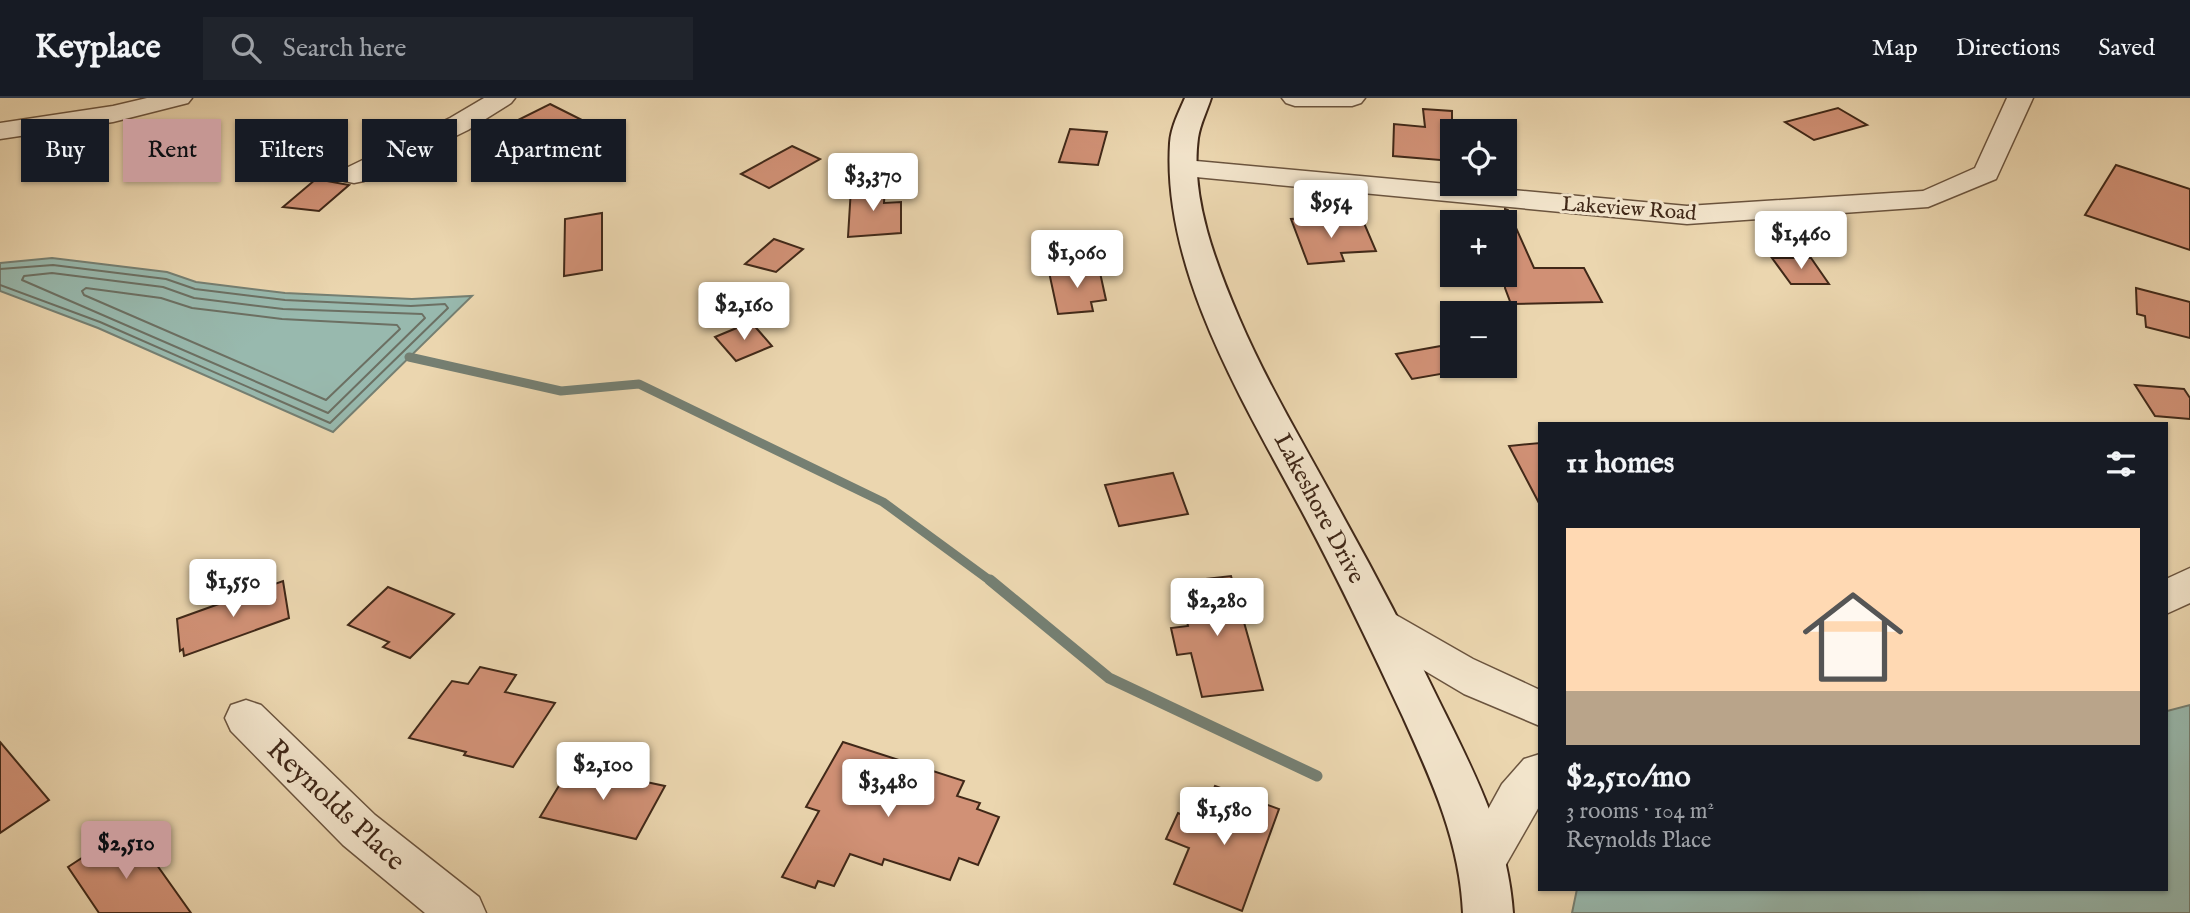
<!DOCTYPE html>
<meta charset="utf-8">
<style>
body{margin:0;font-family:"IM FELL English",serif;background:#20242c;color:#f1f3f6;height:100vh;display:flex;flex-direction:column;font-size:26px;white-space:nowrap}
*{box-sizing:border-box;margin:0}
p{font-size:23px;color:#9ea1a6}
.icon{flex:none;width:38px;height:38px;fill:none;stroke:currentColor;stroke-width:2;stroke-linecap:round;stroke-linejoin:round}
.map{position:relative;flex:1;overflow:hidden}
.drawer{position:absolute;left:1538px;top:324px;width:630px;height:469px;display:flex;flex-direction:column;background:#171b24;border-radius:0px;box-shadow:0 2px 5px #0004}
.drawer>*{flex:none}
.guide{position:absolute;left:21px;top:21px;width:665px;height:63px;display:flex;gap:14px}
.buttons{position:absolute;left:1440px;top:21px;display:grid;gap:14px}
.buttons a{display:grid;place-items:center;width:77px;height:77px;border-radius:0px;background:#171b24;box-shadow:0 2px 5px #0004;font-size:35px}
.price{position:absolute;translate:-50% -60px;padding:0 16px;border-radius:7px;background:#fff;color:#222;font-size:23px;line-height:46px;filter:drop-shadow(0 2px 4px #0008)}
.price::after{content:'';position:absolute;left:50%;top:42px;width:21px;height:16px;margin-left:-10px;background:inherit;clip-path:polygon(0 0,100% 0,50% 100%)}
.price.selected{background:#c59692;color:#111}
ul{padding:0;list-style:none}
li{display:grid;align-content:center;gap:14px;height:371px;padding:0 28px}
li+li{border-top:2px solid #363941}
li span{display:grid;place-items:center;height:217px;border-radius:0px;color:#555}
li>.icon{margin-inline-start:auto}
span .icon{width:126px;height:126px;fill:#fffc;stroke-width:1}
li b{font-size:30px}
h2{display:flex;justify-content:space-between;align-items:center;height:84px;padding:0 28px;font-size:30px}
.pill{padding:0 24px;border-radius:0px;background:#171b24;box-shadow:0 2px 5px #0004;font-size:24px;line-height:63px}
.pill.selected{background:#c59692;color:#111}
header{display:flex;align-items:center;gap:42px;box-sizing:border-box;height:98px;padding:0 35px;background:#171b24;border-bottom:2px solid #363941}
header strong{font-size:33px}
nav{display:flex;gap:38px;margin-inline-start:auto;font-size:24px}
.search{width:490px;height:63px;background:#20242c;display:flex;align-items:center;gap:18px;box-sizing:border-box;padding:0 24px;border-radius:0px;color:#9ea1a6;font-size:26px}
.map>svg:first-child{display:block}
.water{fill:#98b9ae;stroke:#757f72;stroke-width:2}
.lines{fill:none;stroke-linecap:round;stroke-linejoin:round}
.shore{stroke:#6c7063;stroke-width:2}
.stream-far1{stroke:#757f72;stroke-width:9}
.stream{stroke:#757f72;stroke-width:11}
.building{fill:#d19176;stroke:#402818;stroke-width:2}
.street-casing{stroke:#6b543e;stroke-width:3}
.secondary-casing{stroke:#402818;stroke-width:4}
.street{fill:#f2e4cb;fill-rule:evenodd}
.secondary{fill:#f2e4cb;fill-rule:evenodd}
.labels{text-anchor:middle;stroke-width:6;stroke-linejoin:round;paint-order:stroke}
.far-street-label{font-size:21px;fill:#402818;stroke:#f2e4cb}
.street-label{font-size:24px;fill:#402818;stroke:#f2e4cb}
.near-street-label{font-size:28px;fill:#402818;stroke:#f2e4cb}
</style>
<header>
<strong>Keyplace</strong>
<div class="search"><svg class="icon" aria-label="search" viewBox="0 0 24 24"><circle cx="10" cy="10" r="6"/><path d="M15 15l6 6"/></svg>Search here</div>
<nav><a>Map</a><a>Directions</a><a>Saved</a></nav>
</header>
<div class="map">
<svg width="2190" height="815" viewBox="0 0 2190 815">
<rect width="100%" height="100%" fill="#ebd6af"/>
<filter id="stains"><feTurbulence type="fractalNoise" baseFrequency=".00286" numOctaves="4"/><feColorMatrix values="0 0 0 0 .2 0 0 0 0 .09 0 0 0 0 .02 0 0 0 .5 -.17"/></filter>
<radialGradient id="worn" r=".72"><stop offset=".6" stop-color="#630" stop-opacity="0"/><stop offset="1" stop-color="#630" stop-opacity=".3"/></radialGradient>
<g class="water">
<polygon points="52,160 167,174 196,184 285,195 412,201 472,198 333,334 98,230 0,193 0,165"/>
<polygon points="2190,607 2190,815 1572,815 1577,791 2166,791 2167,613"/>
</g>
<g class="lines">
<g class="shore">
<polyline points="0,171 53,167 166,181 195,191 285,202 411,208 445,206 448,210 330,325 100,224 0,187"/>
<polygon points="52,175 163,189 194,200 283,211 422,216 425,220 328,315 22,182 24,178"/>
<polygon points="86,190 161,200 192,210 282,221 397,227 400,231 326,302 84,197 82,193"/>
</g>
<polyline class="stream-far1" points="409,259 561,293 639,286 883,404 992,484"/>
<polyline class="stream" points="990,482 1109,580 1317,678"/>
</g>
<g class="building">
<polygon points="550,6 580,21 547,37 518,22"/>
<polygon points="1838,10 1867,27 1814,42 1785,24"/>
<polygon points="1423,11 1452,13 1452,63 1393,58 1394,26 1425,29"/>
<polygon points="1070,31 1107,34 1098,67 1059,64"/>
<polygon points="792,48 820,61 769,90 741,76"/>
<polygon points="2116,67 2190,91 2190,152 2085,117"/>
<polygon points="316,81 349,87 319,113 283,109"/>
<polygon points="885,88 884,105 901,104 901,135 848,139 851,90"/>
<polygon points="1505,111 1508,112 1534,170 1584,170 1602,204 1511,206 1505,190"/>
<polygon points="602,115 602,172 564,178 565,121"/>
<polygon points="1325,119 1329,128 1364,125 1376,153 1341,155 1344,163 1308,166 1291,121"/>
<polygon points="774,141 803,151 776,174 745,166"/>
<polygon points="1772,160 1811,160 1829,186 1791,186"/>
<polygon points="1099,170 1106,202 1091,204 1093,213 1058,216 1049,174"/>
<polygon points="2136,190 2190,204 2190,240 2146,229 2145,218 2137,216"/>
<polygon points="751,224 772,248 736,263 715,239"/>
<polygon points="1452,246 1452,274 1412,281 1396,256"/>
<polygon points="2135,287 2184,291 2190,300 2190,321 2155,318"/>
<polygon points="1540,345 1540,407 1509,348"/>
<polygon points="1173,375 1188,416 1119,428 1105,387"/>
<polygon points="1231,478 1263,592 1202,599 1191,555 1177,557 1171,530 1188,528 1178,484"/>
<polygon points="283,483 289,520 184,558 183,551 180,553 177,521"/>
<polygon points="388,489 454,516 410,560 383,549 389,544 348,527"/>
<polygon points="480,569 516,577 505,594 555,605 513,669 464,657 466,654 409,640 452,583 468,586"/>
<polygon points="0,644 49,702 0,735"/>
<polygon points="843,644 964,683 957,698 980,705 977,711 999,719 978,767 959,760 950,782 884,761 882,767 850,756 834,788 818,783 815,790 782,779 819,713 806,709"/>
<polygon points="571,668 665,688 636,741 540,719"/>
<polygon points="1215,688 1279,711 1242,813 1174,786 1189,750 1166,741 1178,715 1200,724"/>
<polygon points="120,735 132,752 142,746 191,815 99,815 68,769"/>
</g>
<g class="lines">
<g class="street-casing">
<g id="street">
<polygon points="147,0 192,0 188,5 113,24 0,41 0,25 113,8"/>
<polygon points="484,0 515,0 511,5 468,32 364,83 354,85 344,83 340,77 344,71 450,20"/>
<polygon points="1282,0 1365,0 1361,5 1352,8 1295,8 1286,5"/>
<polygon points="2007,0 2033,0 1996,81 1928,109 1687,126 1185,78 1175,76 1171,70 1175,64 1185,62 1687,108 1923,93 1975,70"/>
<polygon points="2190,470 2190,505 2166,516 2166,481"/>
<polygon points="1382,512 1396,517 1473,561 1540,592 1540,628 1464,596 1368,539 1362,528 1368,517"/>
<polygon points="246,602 261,607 375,717 479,799 486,815 425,815 343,747 231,633 225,620 231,607"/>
<polygon points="1540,656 1540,707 1500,777 1483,784 1466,777 1460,762 1502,686 1524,661"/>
</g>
</g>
<g class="secondary-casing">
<path id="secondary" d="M1185,0H1211C1207,13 1200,26 1198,40C1190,100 1216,166 1239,220C1269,290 1309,355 1345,422C1378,481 1409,541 1438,601C1472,670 1508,737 1513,815H1463C1460,744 1432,683 1403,619C1372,552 1340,485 1305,419C1246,308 1162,175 1170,45C1171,29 1179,14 1185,0Z"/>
</g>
<use href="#street" class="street"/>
<use href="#secondary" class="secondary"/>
</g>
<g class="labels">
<g class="far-street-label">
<text transform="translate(1629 110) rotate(4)" y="7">Lakeview Road</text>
</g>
<g class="street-label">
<text transform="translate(1320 410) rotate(62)" y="8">Lakeshore Drive</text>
</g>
<g class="near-street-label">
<text transform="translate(337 706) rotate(43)" y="10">Reynolds Place</text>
</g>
</g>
<rect width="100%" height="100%" filter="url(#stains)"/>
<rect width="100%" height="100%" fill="url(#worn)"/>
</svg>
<div class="buttons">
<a><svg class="icon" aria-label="locate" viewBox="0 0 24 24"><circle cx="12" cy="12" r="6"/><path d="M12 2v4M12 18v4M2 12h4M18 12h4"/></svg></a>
<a>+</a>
<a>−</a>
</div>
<b class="price" style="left:873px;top:115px">$3,370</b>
<b class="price" style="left:1331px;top:142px">$954</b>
<b class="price" style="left:1801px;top:173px">$1,460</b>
<b class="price" style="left:1077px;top:192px">$1,060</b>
<b class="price" style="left:744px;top:244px">$2,160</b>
<b class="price" style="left:233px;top:521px">$1,550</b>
<b class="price" style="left:1217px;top:540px">$2,280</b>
<b class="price" style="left:603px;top:704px">$2,100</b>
<b class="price" style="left:888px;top:721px">$3,480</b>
<b class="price" style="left:1224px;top:749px">$1,580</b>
<b class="price selected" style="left:126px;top:783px">$2,510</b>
<div class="guide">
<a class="pill">Buy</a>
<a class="pill selected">Rent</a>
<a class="pill">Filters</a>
<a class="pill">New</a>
<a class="pill">Apartment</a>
</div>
<section class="drawer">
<h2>11 homes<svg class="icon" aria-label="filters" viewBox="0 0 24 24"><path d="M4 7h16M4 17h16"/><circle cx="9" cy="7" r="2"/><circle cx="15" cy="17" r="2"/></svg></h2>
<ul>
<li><span style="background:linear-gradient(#ffd9b3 75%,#b9a48a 0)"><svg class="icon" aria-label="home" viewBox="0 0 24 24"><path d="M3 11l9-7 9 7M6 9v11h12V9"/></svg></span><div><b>$2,510/mo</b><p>3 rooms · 104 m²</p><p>Reynolds Place</p></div></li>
</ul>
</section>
</div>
